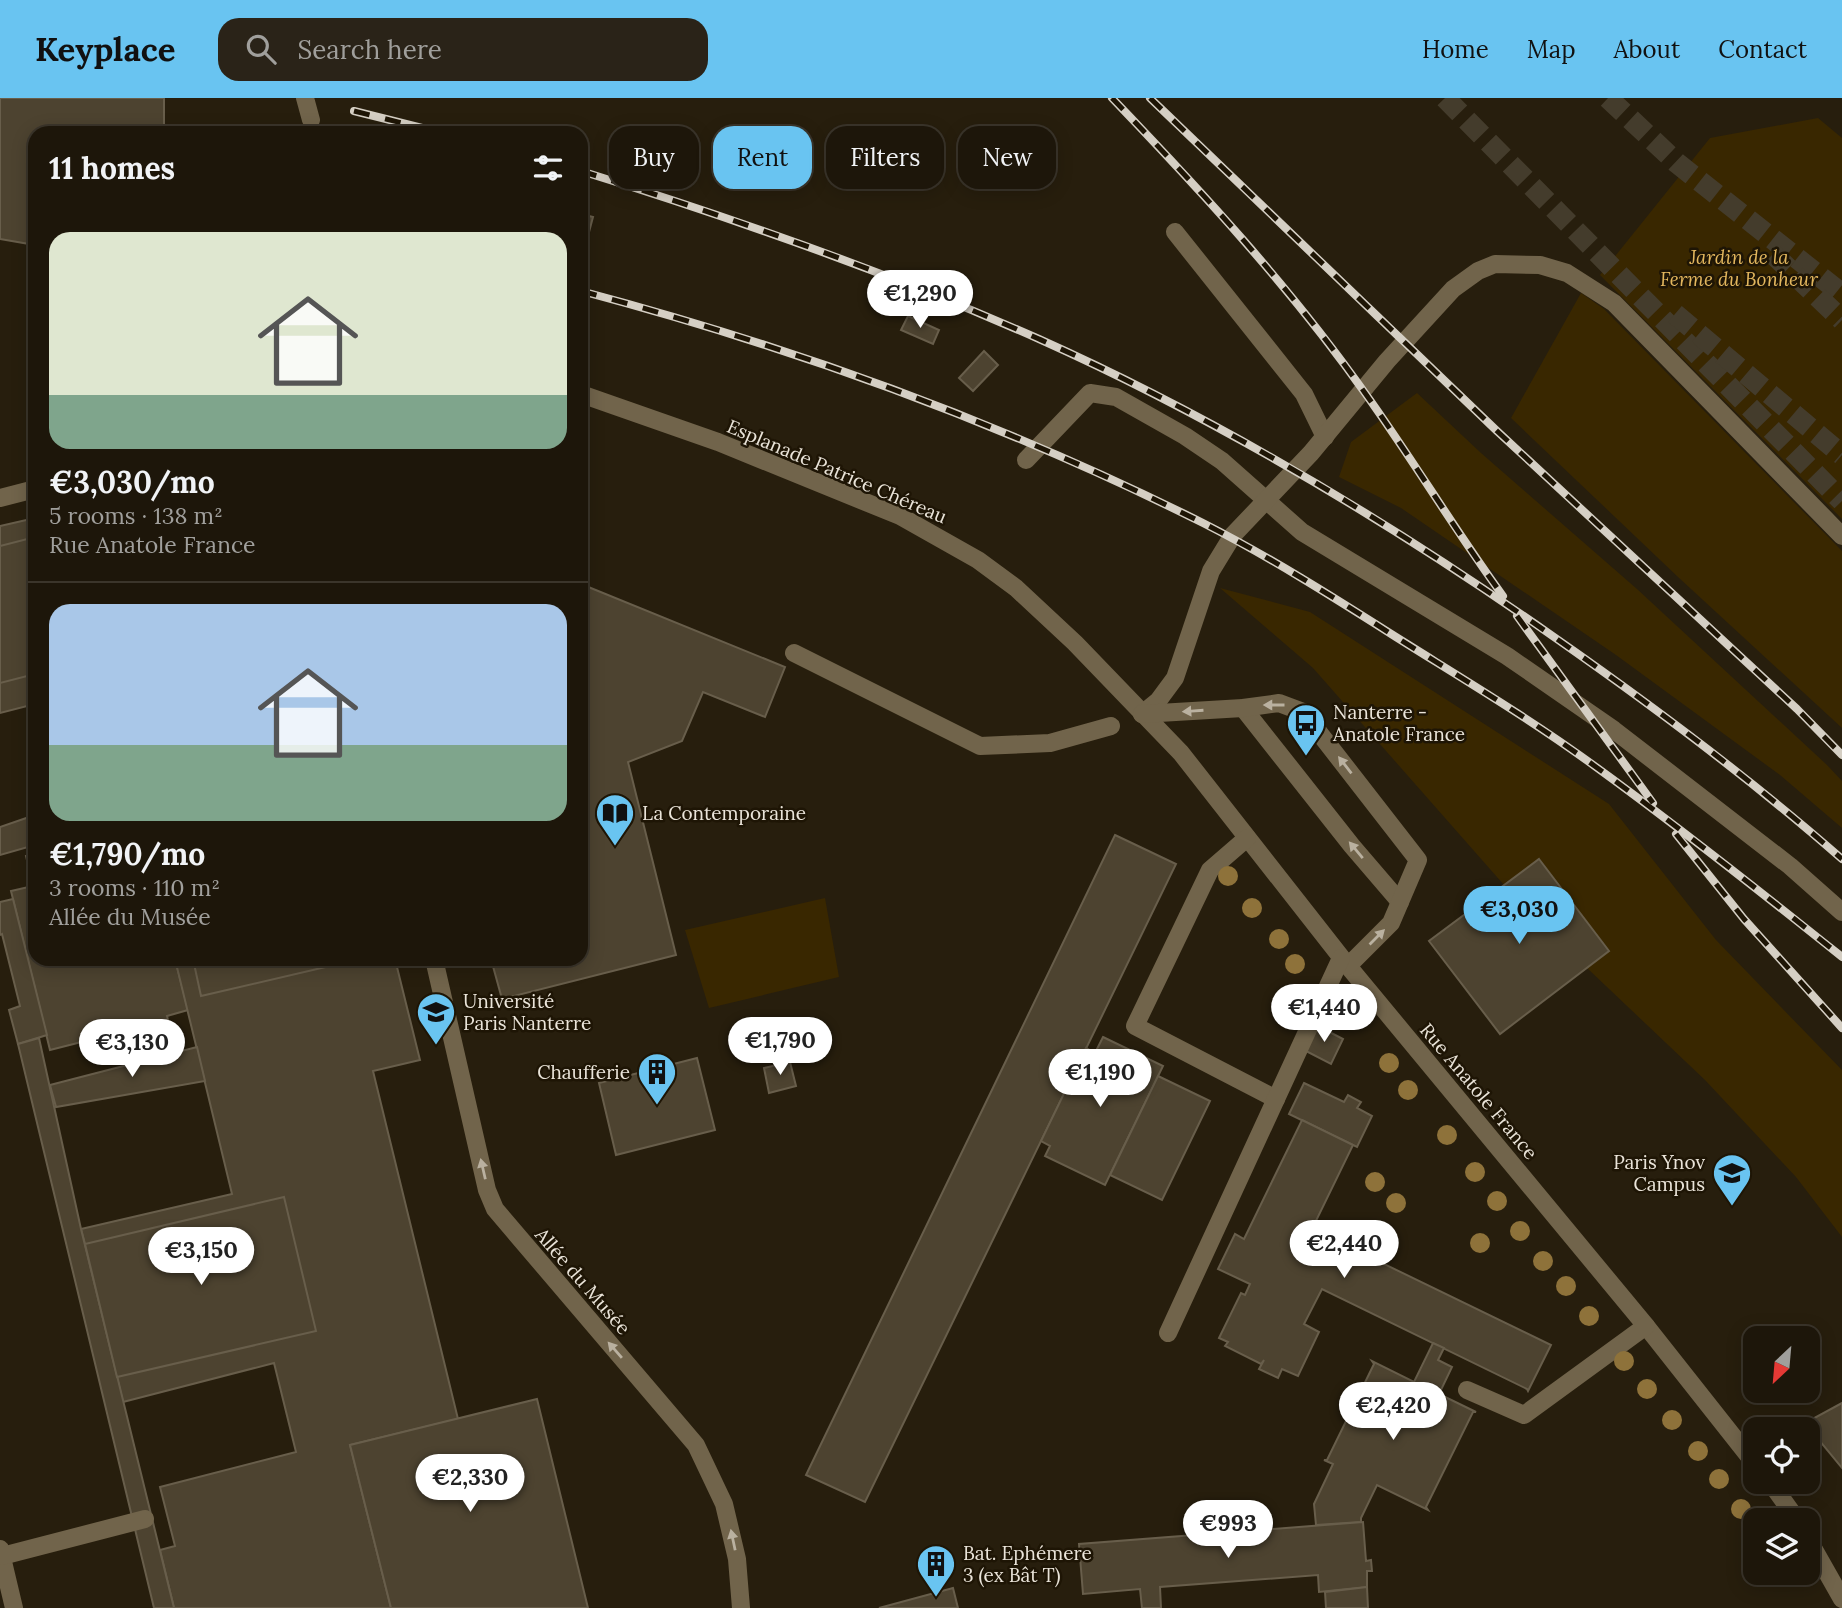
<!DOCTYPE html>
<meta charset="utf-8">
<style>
body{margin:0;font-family:Lora,serif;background:#2a2318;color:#f1f3f6;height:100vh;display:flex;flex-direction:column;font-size:26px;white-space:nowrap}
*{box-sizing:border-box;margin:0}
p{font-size:23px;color:#a09f9c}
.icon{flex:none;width:38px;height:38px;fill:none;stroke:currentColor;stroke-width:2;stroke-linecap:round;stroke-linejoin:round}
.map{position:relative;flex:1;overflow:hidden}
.side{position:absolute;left:28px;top:28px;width:560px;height:840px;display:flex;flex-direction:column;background:#1d160a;border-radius:21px;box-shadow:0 4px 18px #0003,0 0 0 2px #3b352b}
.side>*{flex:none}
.guide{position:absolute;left:609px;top:28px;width:665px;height:63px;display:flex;gap:14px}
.needle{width:46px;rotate:206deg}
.fabs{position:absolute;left:1743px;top:1228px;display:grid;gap:14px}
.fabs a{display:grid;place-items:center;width:77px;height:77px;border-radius:14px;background:#1d160a;box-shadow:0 4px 18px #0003,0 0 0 2px #3b352b;font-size:35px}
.price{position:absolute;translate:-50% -60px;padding:0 16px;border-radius:24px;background:#fff;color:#222;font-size:23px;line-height:46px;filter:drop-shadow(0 2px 4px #0008)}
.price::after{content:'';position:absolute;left:50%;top:42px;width:21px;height:16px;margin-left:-10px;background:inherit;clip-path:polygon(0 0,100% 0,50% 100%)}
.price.active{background:#69c4f1;color:#111}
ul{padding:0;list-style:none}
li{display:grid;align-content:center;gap:14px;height:371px;padding:0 21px}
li+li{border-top:2px solid #3b352b}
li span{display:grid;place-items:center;height:217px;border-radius:21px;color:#555}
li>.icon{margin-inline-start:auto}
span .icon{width:126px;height:126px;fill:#fffc;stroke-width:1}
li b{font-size:30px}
h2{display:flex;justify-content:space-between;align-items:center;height:84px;padding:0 21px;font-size:30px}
.chip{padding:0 24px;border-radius:21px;background:#1d160a;box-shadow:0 4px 18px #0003,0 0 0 2px #3b352b;font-size:24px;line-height:63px}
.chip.active{background:#69c4f1;color:#111}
header{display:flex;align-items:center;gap:42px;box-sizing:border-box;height:98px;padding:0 35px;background:#69c4f1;color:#111}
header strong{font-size:33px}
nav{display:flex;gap:38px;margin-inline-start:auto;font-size:24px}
.search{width:490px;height:63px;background:#2a2318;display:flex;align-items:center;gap:18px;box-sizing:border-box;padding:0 24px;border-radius:21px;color:#a09f9c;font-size:26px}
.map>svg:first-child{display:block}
.green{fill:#392700}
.building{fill:#4d4330;stroke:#685e4b;stroke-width:2}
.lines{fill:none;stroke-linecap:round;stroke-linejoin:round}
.highway-tunnel{stroke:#443c2c;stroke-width:21;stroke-dasharray:21 10;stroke-linecap:butt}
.minor{stroke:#71644b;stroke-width:18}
.rail-casing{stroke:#d5cfc4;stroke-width:8}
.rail{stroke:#1e1505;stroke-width:5;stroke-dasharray:16;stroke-linecap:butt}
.minor-bridge{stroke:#71644b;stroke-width:18}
.tree{fill:#8e723a}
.oneway{fill:#bab1a0}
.labels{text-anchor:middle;stroke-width:5;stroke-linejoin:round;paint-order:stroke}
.park-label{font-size:19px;font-style:italic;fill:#e3b75e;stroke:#1e1505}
.street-label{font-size:19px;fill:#eae4d9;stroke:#1e1505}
.poi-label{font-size:19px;fill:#eae4d9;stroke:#1e1505;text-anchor:start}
</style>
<header>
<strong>Keyplace</strong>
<div class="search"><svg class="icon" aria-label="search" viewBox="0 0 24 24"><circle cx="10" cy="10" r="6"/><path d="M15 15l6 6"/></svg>Search here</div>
<nav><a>Home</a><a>Map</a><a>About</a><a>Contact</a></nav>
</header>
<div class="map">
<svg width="1842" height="1510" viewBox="0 0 1842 1510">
<rect width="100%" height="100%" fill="#271e0d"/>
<g class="green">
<polygon points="1818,20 1842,40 1842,421 1600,177 1710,40"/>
<polygon points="1581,195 1604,211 1842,453 1842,630 1678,479 1511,320"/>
<polygon points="1417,295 1481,355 1637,491 1827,667 1842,683 1842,730 1780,677 1616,557 1401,410 1339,379 1351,344"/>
<polygon points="1220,490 1310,514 1609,706 1716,842 1842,972 1842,1139 1796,1079 1705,982 1587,870 1608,853 1539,761 1504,787 1313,570"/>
<polygon points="825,800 839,879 709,910 685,832"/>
</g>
<g class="building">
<polygon points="0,0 164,0 164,35 35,35 35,147 0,141"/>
<polygon points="581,116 593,119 584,153 581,152"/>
<polygon points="908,218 939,232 933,246 901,232"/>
<polygon points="984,253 998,267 973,293 959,280"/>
<polygon points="35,420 35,606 0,615 0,428"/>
<polygon points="35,439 35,576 0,585 0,448"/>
<polygon points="581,486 785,569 765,619 703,594 682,643 628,664 676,857 502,901 491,861 581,861"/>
<polygon points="35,717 35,747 0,757 0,729"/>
<polygon points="1115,737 1176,766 865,1404 806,1377"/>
<polygon points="35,755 35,861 175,861 188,912 167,918 168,922 50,952 11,793 33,788 26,758"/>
<polygon points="1539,761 1609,853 1500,936 1429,843"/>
<polygon points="13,801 47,937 18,946 9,912 20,908 2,836 0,837 0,804"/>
<polygon points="175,861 395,861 420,962 373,973 458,1321 350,1347 391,1510 174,1510 160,1452 175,1448 160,1389 296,1354 274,1265 123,1304 85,1146 81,1131 232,1096"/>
<polygon points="193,861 360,861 201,898"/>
<polygon points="1316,927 1343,941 1331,966 1304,952"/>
<polygon points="1103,939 1163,968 1105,1087 1045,1058 1050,1048 1041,1043 1086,950 1095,955"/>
<polygon points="39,940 81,1131 174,1510 154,1510 18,946"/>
<polygon points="197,949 205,983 56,1009 50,987"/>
<polygon points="697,960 715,1032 616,1057 599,985"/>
<polygon points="790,964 796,988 769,995 764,970"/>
<polygon points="1158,978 1210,1003 1162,1102 1110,1077"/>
<polygon points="1304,985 1344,1004 1348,997 1361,1004 1357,1010 1372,1018 1357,1049 1289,1016"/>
<polygon points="1302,1022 1353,1047 1312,1131 1551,1247 1528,1293 1527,1291 1322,1191 1304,1226 1319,1234 1298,1278 1282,1271 1278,1280 1259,1271 1264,1262 1261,1266 1225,1248 1228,1244 1219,1240 1241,1195 1245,1197 1250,1186 1218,1171 1235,1136 1244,1141"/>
<polygon points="284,1099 316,1233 117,1279 85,1146"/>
<polygon points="1433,1245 1444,1250 1438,1262 1452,1269 1439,1296 1476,1314 1473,1314 1426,1409 1428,1412 1377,1387 1361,1420 1361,1424 1316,1427 1314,1406 1333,1366 1324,1362 1327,1362 1374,1266 1372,1263 1414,1284"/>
<polygon points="537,1301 588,1510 391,1510 350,1347"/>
<polygon points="1842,1305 1842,1370 1805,1325"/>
<polygon points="1363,1424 1366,1463 1371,1462 1372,1473 1367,1473 1367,1489 1319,1494 1318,1477 1160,1489 1161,1510 1142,1510 1140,1491 1083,1496 1079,1446"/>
<polygon points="1367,1489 1368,1510 1326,1510 1325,1494"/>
<polygon points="953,1490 958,1510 879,1510"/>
</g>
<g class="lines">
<g class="highway-tunnel">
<polyline points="1445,0 1842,403"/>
<polyline points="1608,0 1677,65 1842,196"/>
<polyline points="1773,156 1842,222"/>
<polyline points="1675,216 1842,357"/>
</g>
<g class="minor">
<polyline points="1175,134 1304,296 1325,339"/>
<polyline points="581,296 718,344 900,418 978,462 1016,490 1075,545 1181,655 1348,868 1646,1228 1755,1366"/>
<polyline points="1026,362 1090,295 1116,299 1185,338 1222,363 1302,434 1507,558 1614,632 1790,768 1842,814"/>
<polyline points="0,400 35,391"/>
<polyline points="794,555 980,648 1050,645 1111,628"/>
<polyline points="1243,610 1352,748 1400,804"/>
<polyline points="1142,616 1158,603 1175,580 1211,473 1233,437 1311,355 1387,263 1453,191 1478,173 1495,166 1540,167 1567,175 1614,205 1842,438"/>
<polyline points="1142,616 1243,610 1279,605 1303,614 1418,762 1391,825 1348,868"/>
<polyline points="1247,740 1210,772 1135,928 1276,1001"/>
<polyline points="434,861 487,1092 495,1111 696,1347 724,1406 737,1461 741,1510"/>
<polyline points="1168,1235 1341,860"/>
<polyline points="1467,1292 1524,1317 1646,1228"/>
<polyline points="1770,1384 1798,1423"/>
<polyline points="1808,1441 1842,1501"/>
<polyline points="0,1451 14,1510"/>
<polyline points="2,1458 145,1421"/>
</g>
<g class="rail-casing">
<g id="rail">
<path d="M1112,0C1202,94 1290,189 1365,295C1413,362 1455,432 1503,498"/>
<polyline points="1150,0 1497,333 1797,611 1842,657"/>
<polyline points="354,13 442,35"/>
<path d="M581,73C736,121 890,175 1039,241C1220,322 1391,425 1554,539C1653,608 1751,681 1842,761"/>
<path d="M581,193C796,250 1005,326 1203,425C1270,459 1333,499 1396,539C1463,581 1532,622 1596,669C1680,730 1761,794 1842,859"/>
<polyline points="1517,518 1653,705"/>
<polyline points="1676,736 1744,821 1842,930"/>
</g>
</g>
<use href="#rail" class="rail"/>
<polyline class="minor-bridge" points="305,0 311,22"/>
</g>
<g class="tree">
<circle cx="1228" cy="778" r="10"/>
<circle cx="1252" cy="810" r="10"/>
<circle cx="1279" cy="841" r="10"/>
<circle cx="1295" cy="866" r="10"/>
<circle cx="1389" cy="965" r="10"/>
<circle cx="1408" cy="992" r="10"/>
<circle cx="1447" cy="1037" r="10"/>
<circle cx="1475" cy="1074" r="10"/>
<circle cx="1375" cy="1084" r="10"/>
<circle cx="1497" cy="1103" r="10"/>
<circle cx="1396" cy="1105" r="10"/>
<circle cx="1520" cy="1133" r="10"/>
<circle cx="1480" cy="1145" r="10"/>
<circle cx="1543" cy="1163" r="10"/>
<circle cx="1566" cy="1188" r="10"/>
<circle cx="1589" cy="1218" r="10"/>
<circle cx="1624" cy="1263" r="10"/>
<circle cx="1647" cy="1291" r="10"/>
<circle cx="1672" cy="1322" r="10"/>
<circle cx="1698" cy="1353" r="10"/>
<circle cx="1719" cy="1381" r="10"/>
<circle cx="1741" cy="1411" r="10"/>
</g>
<defs><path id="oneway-solid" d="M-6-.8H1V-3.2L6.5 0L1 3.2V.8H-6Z" transform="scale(1.75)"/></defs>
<g class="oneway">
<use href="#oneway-solid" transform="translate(1274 607) rotate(-180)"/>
<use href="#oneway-solid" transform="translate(1193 613) rotate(176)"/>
<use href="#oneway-solid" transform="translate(1345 667) rotate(-128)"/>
<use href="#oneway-solid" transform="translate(1356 752) rotate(-130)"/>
<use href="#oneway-solid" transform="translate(1377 839) rotate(-45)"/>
<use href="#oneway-solid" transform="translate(483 1071) rotate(-103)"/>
<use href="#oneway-solid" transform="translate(615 1252) rotate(-131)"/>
<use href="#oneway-solid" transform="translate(733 1442) rotate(-102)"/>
</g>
<defs>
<g id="bus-pin" transform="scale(2.0125)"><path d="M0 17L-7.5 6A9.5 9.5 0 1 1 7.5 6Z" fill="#69c4f1" stroke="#1e1505"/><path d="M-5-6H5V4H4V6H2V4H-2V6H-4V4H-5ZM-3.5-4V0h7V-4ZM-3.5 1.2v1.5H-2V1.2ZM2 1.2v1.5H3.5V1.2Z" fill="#111"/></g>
<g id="library-pin" transform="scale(2.0125)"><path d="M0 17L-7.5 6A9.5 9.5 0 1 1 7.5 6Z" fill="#69c4f1" stroke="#1e1505"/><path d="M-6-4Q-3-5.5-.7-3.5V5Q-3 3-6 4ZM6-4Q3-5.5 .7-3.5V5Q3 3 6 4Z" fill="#111"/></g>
<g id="university-pin" transform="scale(2.0125)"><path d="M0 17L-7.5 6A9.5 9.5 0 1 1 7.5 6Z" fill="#69c4f1" stroke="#1e1505"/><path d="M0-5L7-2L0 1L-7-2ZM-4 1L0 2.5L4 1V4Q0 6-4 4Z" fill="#111"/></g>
<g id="building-pin" transform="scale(2.0125)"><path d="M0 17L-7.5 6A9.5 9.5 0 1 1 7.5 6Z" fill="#69c4f1" stroke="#1e1505"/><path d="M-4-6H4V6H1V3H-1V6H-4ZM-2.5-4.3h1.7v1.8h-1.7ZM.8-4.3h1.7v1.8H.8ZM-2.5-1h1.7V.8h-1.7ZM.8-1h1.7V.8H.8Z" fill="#111"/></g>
</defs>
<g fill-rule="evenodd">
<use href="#bus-pin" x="1306" y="625"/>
<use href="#library-pin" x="615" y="715"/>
<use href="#university-pin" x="436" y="914"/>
<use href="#building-pin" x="657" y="974"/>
<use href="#university-pin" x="1732" y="1075"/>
<use href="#building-pin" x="936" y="1466"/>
</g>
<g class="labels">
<g class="park-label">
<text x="1739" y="166">Jardin de la<tspan x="1739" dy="22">Ferme du Bonheur</tspan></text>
</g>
<g class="street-label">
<text transform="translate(837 373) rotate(23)" y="7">Esplanade Patrice Chéreau</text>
<text transform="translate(1479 993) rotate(50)" y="7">Rue Anatole France</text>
<text transform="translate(583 1183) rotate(49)" y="7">Allée du Musée</text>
</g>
<g class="poi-label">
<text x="1333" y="621">Nanterre -<tspan x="1333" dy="22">Anatole France</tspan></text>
<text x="642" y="722">La Contemporaine</text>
<text x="463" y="910">Université<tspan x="463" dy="22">Paris Nanterre</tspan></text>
<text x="630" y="981" text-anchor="end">Chaufferie</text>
<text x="1705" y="1071" text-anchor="end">Paris Ynov<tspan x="1705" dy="22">Campus</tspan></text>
<text x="963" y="1462">Bat. Ephémere<tspan x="963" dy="22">3 (ex Bât T)</tspan></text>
</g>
</g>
</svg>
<div class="fabs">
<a><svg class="needle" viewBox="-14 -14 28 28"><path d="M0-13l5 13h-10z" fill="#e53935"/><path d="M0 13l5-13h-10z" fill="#a09f9c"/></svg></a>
<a><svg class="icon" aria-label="locate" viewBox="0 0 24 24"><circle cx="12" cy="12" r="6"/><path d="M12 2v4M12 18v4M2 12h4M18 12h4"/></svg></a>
<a><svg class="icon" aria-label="layers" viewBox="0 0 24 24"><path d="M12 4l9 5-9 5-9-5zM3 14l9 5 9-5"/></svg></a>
</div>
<b class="price" style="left:920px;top:232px">€1,290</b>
<b class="price active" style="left:1519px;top:848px">€3,030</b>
<b class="price" style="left:1324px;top:946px">€1,440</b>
<b class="price" style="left:780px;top:979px">€1,790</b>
<b class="price" style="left:132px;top:981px">€3,130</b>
<b class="price" style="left:1100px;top:1011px">€1,190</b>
<b class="price" style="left:1344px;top:1182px">€2,440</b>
<b class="price" style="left:201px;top:1189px">€3,150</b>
<b class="price" style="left:1393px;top:1344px">€2,420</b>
<b class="price" style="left:470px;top:1416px">€2,330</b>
<b class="price" style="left:1228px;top:1462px">€993</b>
<div class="guide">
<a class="chip">Buy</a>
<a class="chip active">Rent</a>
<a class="chip">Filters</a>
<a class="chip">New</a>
</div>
<section class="side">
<h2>11 homes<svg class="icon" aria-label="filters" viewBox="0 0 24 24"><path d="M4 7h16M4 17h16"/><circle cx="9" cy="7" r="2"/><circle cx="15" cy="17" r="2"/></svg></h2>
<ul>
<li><span style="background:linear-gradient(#dfe7d0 75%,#7fa58c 0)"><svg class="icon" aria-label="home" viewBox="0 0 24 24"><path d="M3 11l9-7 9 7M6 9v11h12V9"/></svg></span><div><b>€3,030/mo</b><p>5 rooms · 138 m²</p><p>Rue Anatole France</p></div></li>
<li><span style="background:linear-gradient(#a9c7e8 65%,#7fa58c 0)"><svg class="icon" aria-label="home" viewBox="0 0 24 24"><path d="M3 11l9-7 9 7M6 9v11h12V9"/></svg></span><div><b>€1,790/mo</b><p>3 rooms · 110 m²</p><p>Allée du Musée</p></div></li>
</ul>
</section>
</div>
